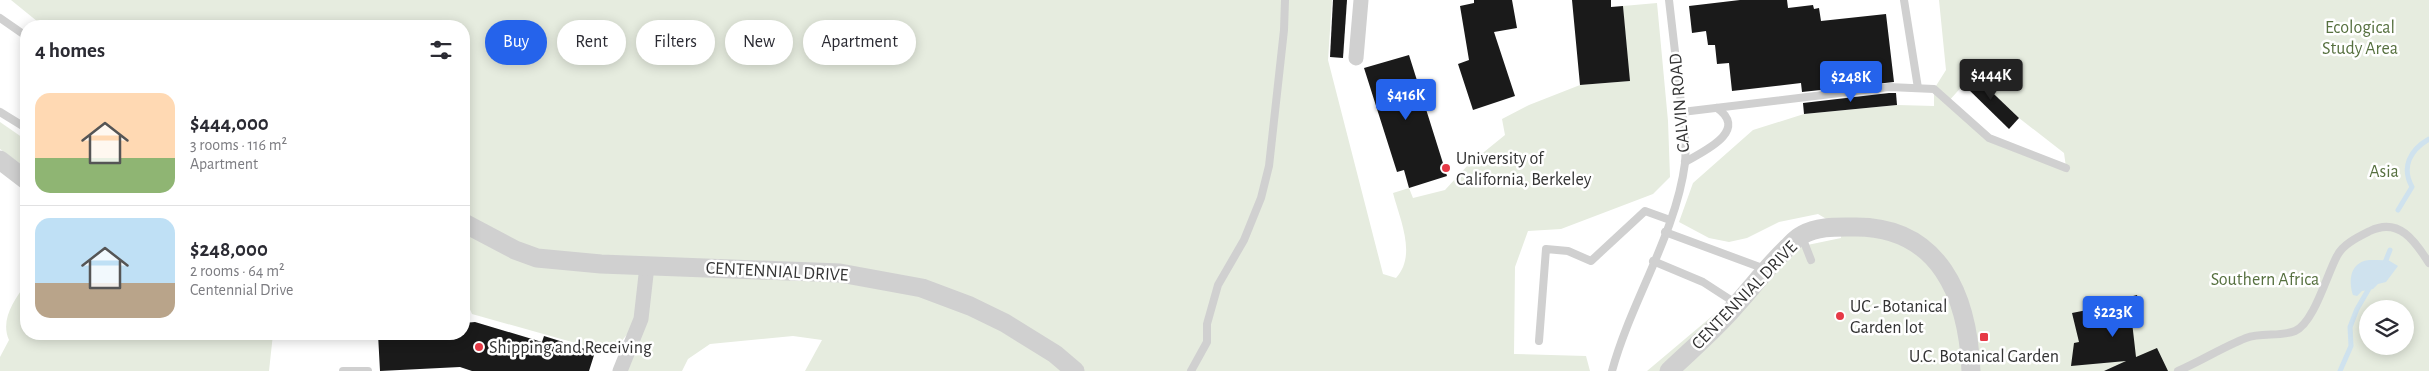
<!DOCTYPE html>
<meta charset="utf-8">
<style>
body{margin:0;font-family:"Alegreya Sans",sans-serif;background:#f2f2f3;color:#2b2b33;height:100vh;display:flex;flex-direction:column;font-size:19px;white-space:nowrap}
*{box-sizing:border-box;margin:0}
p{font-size:16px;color:#7c7c81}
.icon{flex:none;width:28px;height:28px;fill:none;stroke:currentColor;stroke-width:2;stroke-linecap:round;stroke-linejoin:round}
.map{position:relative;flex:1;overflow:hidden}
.panel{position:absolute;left:20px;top:20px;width:450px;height:320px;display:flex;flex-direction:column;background:#fff;border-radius:20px;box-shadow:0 2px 12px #0003}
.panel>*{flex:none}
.banner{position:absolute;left:485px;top:20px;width:475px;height:45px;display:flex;gap:10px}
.fabs{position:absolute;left:2359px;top:300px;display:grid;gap:10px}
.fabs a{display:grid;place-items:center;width:55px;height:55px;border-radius:50%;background:#fff;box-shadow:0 2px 12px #0003;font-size:25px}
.price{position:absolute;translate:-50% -42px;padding:0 11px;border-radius:5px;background:#2563eb;color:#fff;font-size:16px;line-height:32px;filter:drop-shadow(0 1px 2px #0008)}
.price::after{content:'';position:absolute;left:50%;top:30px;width:15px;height:11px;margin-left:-8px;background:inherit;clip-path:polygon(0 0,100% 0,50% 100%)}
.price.selected{background:#222;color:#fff}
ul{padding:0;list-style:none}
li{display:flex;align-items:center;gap:15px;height:125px;padding:0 15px}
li+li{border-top:1px solid #e1e1e2}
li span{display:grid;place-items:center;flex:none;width:140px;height:100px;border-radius:15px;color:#555}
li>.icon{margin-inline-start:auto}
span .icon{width:60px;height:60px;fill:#fffc;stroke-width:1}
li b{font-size:21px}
h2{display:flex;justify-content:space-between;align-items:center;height:60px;padding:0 15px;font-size:21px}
.tag{padding:0 18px;border-radius:22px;background:#fff;box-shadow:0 2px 12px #0003;font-size:18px;line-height:45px}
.tag.selected{background:#2563eb;color:#fff}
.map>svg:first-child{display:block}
.green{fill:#e6ecdf;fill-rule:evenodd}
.water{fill:#cfe2ee}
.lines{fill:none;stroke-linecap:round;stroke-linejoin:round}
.stream{stroke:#cfe2ee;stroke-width:5}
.building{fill:#1a1a1a}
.service{stroke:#d0d0d0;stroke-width:8}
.minor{stroke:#d0d0d0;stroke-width:15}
.tertiary{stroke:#d0d0d0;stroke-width:19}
.poi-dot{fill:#e63946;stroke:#fff;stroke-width:2}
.labels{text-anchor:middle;stroke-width:5;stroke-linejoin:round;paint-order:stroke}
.park-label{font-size:18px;fill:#56703f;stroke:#fff}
.street-label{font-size:18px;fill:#333;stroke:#fff}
.poi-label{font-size:18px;fill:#333;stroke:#fff;text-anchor:start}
</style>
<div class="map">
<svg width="2429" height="371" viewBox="0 0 2429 371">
<rect width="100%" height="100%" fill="#fff"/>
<g class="green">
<path d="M11,0H1332L1328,60L1383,274L1396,278C1417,255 1400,220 1393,193L1409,188L1413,198L1445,190L1468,165L1505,135L1502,119L1529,105L1580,85L1629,81L1623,6L1657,3L1668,121L1670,177L1653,194L1561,229L1528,231L1515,267L1514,354L1586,356L1590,371H805L822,340L793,336L710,344L688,359L682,371H619L639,321L611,353L472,314L464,296V26H43Z"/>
<path d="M1939,0H2429V371H1647L1793,248L1841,238L1840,227L1818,214L1779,222L1747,238L1729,242L1709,238L1679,222L1693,183L1753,130L1804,114L1898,105L1934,106V89L1946,70ZM1973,74L2019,118L2064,153L2066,167L1989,138L1948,102ZM2368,309H2405V346H2368Z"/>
<polygon points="0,122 26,140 26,168 0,149"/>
<path d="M26,284V334H273L269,371H0V357L9,340C0,320 14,300 26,284Z"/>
</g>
<path class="water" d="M2388,260L2398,266L2386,282L2378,284L2373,289L2362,291L2357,296L2353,295C2349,283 2349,266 2364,261C2370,259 2381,261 2388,260Z"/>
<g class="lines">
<g class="stream">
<path d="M2398,210L2412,187C2401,167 2410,150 2429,139"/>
<polyline points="2384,265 2390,250"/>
<polyline points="2340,371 2351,346 2350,327 2357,309 2371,285"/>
</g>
</g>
<g class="building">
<polygon points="1333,0 1347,0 1343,58 1330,57"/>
<polygon points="1474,0 1512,0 1517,28 1494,32 1515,96 1473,110 1458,64 1469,60 1460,6 1474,3"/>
<polygon points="1572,0 1611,0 1611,7 1623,6 1630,81 1580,85"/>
<polygon points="1740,0 1787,0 1788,8 1813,5 1814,9 1819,8 1821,21 1886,14 1894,82 1802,92 1801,83 1732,91 1729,63 1717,64 1715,45 1708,45 1706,31 1692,33 1689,6"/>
<polygon points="1409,55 1447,176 1409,188 1404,170 1397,172 1364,68"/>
<polygon points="1973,74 2019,118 2009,129 1963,84"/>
<polygon points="1889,93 1896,93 1897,105 1804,114 1803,103"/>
<polygon points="2137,295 2143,319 2132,322 2136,357 2157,348 2168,371 2104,371 2126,361 2071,366 2074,343 2079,342 2072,313 2107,306 2106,303"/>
<polygon points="475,322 542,342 544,336 595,352 589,371 472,371 460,367 380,371 378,334 464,334 464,323"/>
</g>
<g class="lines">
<g class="service">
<polyline points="1904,0 1918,88"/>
<polyline points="0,18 26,36"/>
<polyline points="0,112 26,128"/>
<polyline points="1682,112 1889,87 1934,89 1989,138 2066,168"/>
<path d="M1685,162C1702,152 1750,131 1717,108"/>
<polyline points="1665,232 1765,269"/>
<polyline points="1802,237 1811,260"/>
<polyline points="1653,261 1703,282 1737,304"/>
<polyline points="1539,341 1546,249 1568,251 1591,261 1645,211 1670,220"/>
<polyline points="343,371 368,371"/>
<polyline points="1191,371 1207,342 1207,324 1218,285 1244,240 1261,198 1269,166 1284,30 1285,0"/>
<path d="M1612,371C1631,301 1676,234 1685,163C1687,140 1683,117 1680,95C1676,63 1673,32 1669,0"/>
<path d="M2178,371C2201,361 2223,347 2246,338C2261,332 2281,337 2295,331C2314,323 2327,274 2337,256C2343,244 2358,237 2370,231C2399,217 2415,241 2429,263"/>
</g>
<g class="minor">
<polyline points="1356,58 1361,0"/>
<polyline points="620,371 641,319 647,266"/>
</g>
<g class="tertiary">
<polyline points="0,160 26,180"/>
<polyline points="464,223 515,250 537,258 601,264 840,273 922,288 970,306 1005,323 1055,354 1075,371"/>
<path d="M1669,371C1692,349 1717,328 1737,304C1755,284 1768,266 1788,247C1792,243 1797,237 1802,235C1818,226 1837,227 1854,227C1940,226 1968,297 1971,371"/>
</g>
</g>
<g class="poi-dot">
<circle cx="1446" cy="168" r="5"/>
<circle cx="1840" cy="316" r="5"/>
<rect x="1979" y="332" width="10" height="10" rx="2.5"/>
<circle cx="479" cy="347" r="5"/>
</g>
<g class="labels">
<g class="park-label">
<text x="2360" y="33">Ecological<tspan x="2360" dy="21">Study Area</tspan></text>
<text x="2384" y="177">Asia</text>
<text x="2265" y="285">Southern Africa</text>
</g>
<g class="street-label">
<text transform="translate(1679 103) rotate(-95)" y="6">CALVIN ROAD</text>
<text transform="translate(777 271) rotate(3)" y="6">CENTENNIAL DRIVE</text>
<text transform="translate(1744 295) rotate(-46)" y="6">CENTENNIAL DRIVE</text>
</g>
<g class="poi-label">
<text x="1456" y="164">University of<tspan x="1456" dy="21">California, Berkeley</tspan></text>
<text x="1850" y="312">UC - Botanical<tspan x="1850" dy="21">Garden lot</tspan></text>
<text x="489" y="353">Shipping and Receiving</text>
<text x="1984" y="362" text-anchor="middle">U.C. Botanical Garden</text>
</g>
</g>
</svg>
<div class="fabs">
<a><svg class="icon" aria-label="layers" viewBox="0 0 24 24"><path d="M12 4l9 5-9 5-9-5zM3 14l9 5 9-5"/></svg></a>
</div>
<b class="price selected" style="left:1991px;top:101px">$444K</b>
<b class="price" style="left:1851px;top:103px">$248K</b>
<b class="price" style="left:1406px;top:121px">$416K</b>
<b class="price" style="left:2113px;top:338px">$223K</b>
<div class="banner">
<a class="tag selected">Buy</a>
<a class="tag">Rent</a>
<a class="tag">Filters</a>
<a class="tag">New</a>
<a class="tag">Apartment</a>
</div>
<section class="panel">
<h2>4 homes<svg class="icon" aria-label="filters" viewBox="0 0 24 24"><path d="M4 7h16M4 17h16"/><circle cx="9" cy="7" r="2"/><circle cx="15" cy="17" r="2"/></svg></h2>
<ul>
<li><span style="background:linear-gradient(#ffd9b3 65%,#8fb573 0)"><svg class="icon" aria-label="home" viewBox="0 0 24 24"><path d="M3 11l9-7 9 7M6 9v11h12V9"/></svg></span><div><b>$444,000</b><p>3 rooms · 116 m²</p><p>Apartment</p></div></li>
<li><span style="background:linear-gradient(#bfe0f5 65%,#b9a48a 0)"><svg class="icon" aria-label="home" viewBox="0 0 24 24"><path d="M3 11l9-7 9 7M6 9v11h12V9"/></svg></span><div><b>$248,000</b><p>2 rooms · 64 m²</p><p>Centennial Drive</p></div></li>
</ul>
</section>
</div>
